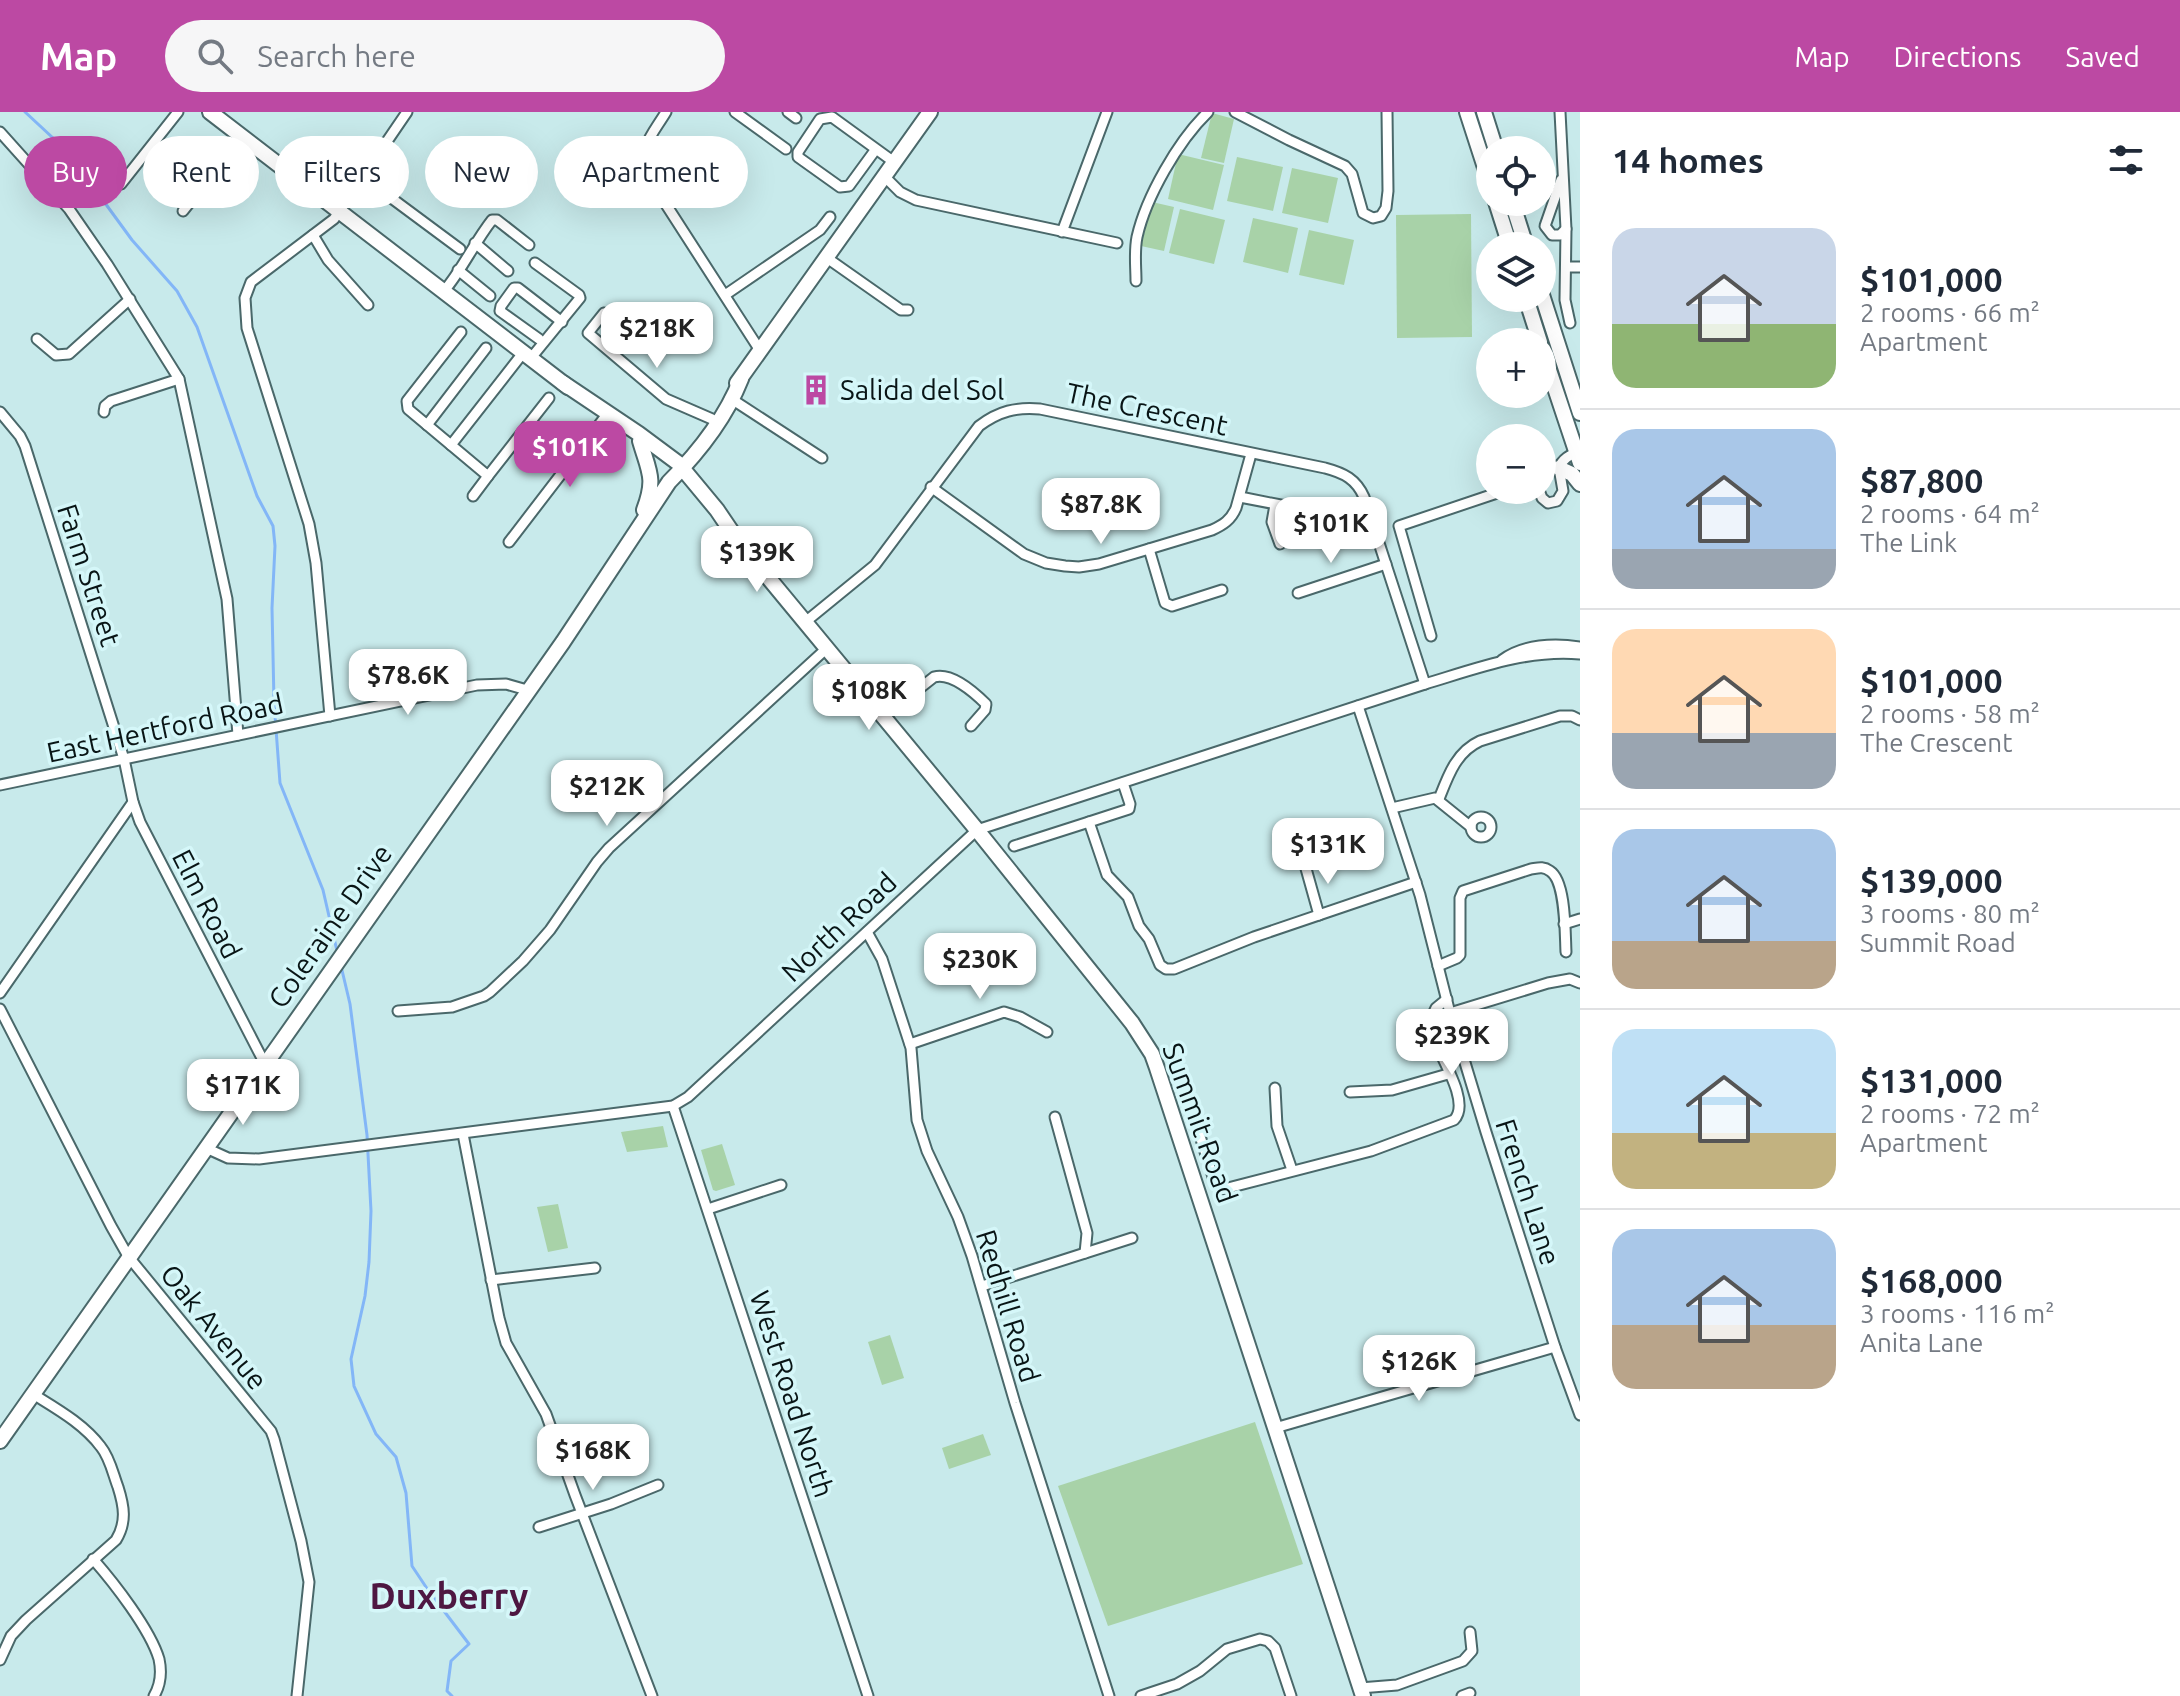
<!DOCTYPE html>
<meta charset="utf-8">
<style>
body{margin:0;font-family:Ubuntu,sans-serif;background:#f6f6f7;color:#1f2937;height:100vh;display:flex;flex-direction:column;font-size:30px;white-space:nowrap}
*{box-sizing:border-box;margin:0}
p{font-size:26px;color:#747a83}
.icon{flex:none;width:44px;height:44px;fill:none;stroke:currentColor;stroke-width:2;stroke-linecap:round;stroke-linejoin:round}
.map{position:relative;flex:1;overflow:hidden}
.sheet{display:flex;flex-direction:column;background:#fff;width:600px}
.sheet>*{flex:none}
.guide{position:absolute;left:24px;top:24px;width:760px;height:72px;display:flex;gap:16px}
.tools{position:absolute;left:1476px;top:24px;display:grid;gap:16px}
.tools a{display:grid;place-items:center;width:80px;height:80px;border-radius:50%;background:#fff;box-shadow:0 8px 32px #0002;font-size:40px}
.price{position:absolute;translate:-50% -68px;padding:0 18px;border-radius:16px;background:#fff;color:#222;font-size:26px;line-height:52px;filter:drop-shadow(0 2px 4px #0008)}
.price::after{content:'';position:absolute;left:50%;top:48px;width:24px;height:18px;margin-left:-12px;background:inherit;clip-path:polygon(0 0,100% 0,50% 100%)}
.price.current{background:#bc49a3;color:#fff}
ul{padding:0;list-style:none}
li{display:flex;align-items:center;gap:24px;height:200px;padding:0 32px}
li+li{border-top:2px solid #e0e1e3}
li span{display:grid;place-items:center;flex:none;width:224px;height:160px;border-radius:24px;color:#555}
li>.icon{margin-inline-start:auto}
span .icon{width:96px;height:96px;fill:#fffc;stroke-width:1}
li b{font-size:34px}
h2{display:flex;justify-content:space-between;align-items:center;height:96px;padding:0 32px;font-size:34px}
.pill{padding:0 28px;border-radius:36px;background:#fff;box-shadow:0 8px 32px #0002;font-size:28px;line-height:72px}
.pill.current{background:#bc49a3;color:#fff}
header{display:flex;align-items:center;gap:48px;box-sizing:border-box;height:112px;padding:0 40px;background:#bc49a3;color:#fff}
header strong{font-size:38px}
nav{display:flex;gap:44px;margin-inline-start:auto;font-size:28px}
.search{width:560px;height:72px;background:#f6f6f7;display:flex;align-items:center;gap:20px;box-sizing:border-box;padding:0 28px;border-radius:44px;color:#747a83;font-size:30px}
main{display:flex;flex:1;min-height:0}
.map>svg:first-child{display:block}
.green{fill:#a8d2a8}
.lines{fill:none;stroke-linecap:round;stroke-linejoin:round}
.stream{stroke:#83b6f7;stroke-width:3}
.street-casing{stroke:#4a686a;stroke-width:13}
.secondary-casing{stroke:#4a686a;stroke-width:18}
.primary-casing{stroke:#4a686a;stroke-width:18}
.street{stroke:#fff;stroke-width:9}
.secondary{stroke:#fff;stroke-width:14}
.primary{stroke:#fff;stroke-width:14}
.labels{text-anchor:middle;stroke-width:7;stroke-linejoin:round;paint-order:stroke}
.poi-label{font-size:28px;fill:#091516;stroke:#d5f7f9;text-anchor:start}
.street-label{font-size:28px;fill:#091516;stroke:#d5f7f9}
.district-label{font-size:36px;font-weight:bold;fill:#4e1742;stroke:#d5f7f9}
</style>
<header>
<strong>Map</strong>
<div class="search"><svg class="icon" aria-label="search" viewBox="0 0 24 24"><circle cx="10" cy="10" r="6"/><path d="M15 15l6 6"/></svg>Search here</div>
<nav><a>Map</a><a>Directions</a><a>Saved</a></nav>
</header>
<main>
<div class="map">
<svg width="1580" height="1584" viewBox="0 0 1580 1584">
<rect width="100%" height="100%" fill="#c8eaeb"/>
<g class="green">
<polygon points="1212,1 1234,7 1224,51 1201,46"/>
<polygon points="1178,42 1224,53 1213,98 1168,87"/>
<polygon points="1237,45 1283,55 1273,99 1227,89"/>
<polygon points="1292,56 1338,66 1328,111 1282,101"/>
<polygon points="1152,90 1174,95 1164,139 1141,134"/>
<polygon points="1180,97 1225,108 1214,152 1169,141"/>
<polygon points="1471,102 1472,225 1397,226 1396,103"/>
<polygon points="1253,106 1298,116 1288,161 1243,150"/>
<polygon points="1309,118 1354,128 1344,173 1299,163"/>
<polygon points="663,1014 668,1035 627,1040 621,1020"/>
<polygon points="722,1032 735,1073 716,1079 713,1078 701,1038"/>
<polygon points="558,1092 568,1136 548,1140 537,1095"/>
<polygon points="890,1223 904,1266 882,1273 868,1230"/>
<polygon points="1255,1310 1303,1452 1108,1514 1058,1374"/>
<polygon points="983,1322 991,1343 949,1357 942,1336"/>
</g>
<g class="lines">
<g class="stream">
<polyline points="25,0 67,39 132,128 177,179 197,215 257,384 273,414 275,434 272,496 274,590 280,671 323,778 337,839"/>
<polyline points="341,854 350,892 367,1023 371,1099 369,1150 365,1184 351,1247 354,1274 376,1322 396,1345 406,1381 412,1454 428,1478 469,1532 451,1549 447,1579 452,1584"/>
</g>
<g class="street-casing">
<g id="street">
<path d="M666,0C653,22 637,36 647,63L761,240"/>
<polyline points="735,0 786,37"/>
<polyline points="788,0 796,6"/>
<polyline points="1235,0 1289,28 1345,54 1352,62 1363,101 1373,106 1381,104 1386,96 1388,79 1387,0"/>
<polyline points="1560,0 1566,117 1565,188 1570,211"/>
<polyline points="0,20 69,97 107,152 179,267 227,487 238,623"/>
<polyline points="876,37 849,74 840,75 798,45 798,40 820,7 832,5 894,50"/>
<polyline points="884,64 900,80 916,88 1117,131"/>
<polyline points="363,65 460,137"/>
<polyline points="1561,68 1545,114 1552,123 1560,123 1566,117"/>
<polyline points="121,72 178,0"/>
<polyline points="183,99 242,25"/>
<polyline points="1062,120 1107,0"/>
<polyline points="313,123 328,148 368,193"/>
<polyline points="475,131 508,159"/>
<polyline points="827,146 901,198 908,198"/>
<polyline points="1566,155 1580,155"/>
<polyline points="458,158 490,184"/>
<path d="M1136,169C1136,155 1134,140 1137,125C1146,85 1178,29 1208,0"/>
<path d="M444,179C462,158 474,131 492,108H497L529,133"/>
<polyline points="725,183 820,118 830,105"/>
<polyline points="604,201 588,221 666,287 712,307"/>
<polyline points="37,227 56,243 69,242 130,187"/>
<polyline points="539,227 500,199 501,194 514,176 518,176 562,210"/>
<polyline points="523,241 451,333 488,364 549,286"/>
<polyline points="531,246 580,186 579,183 535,151"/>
<polyline points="730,286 822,346"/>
<polyline points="0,300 20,324 25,334 124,647 133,690 140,710 265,952"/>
<polyline points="104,300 105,294 111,289 179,267"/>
<polyline points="427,313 486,236"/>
<polyline points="451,333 408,297 407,289 461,220"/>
<path d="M931,375L1024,442L1046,451L1065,454L1079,455L1099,452L1212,418C1223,413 1231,408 1236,396L1251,342"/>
<path d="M1539,378L1542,386L1548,391L1557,389L1563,379L1559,356C1562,347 1570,343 1579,339"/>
<polyline points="473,384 488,364"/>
<polyline points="1240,385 1291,395 1320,397 1324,400 1329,417"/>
<polyline points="1275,393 1272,410 1280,432"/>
<polyline points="509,430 605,305"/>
<polyline points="1149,437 1165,491 1172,494 1222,478"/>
<polyline points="1298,481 1386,452"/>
<path d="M804,511L875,453L979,314C999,299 1016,295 1040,297L1325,356C1344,361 1356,367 1364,385L1425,572"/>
<polyline points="1431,524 1399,414 1506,378"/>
<path d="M1502,548C1523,532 1555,531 1580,535"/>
<polyline points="1358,594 1420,783 1450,901 1486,1020 1555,1235 1580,1303"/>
<polyline points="330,604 316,451 309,412 247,216 245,186 251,170 334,107 407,0"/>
<path d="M882,606L934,565C951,560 974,580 986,592L985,598L971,614"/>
<polyline points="1123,671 1130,692 1129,697 1089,710 1107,763 1128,785 1139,814 1149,827 1160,853 1166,857 1174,857 1254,825 1416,770"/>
<polyline points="0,673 477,573 506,572 527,578"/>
<path d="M1439,687C1448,664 1456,640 1480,629L1560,604H1572L1580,608"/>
<polyline points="1392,696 1435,686 1471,715"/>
<circle cx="1481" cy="715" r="10"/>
<polyline points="1014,734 1089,710"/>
<polyline points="1305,753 1319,803"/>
<polyline points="1564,812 1580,807"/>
<polyline points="867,820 882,847 911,936 917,1008 927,1039 958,1105 972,1144 1015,1291 1109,1584"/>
<path d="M1438,854L1457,846L1460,843V786L1463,779L1531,757C1538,756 1543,754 1550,759C1566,769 1565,821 1566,840"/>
<polyline points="0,881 133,690"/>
<polyline points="0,897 111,1114 128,1144 271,1319 274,1327 301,1429 309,1470 297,1584"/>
<polyline points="398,899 452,895 484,884 490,880 523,849 550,818 597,750 609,736 826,537"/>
<polyline points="1450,901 1548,871 1570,867 1580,871"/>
<polyline points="910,932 1004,900 1020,905 1047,920"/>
<polyline points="1275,976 1277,1014 1292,1058"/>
<polyline points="1350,980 1392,978 1448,962"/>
<polyline points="673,994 868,1584"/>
<path d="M1192,999L1214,1068L1218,1074L1224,1077L1371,1039L1454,1008C1473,989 1434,936 1428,913L1436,896L1447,887"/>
<polyline points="1055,1005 1087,1121 1085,1141"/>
<polyline points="463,1022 499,1206 506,1231 546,1302 575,1383 652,1584"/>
<path d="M206,1036L228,1046L259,1047L673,994L688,985L977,718L1425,572C1475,557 1527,537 1580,542"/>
<polyline points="708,1097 781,1073"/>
<polyline points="491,1168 595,1156"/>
<polyline points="982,1174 1132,1126"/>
<polyline points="1275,1316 1555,1235"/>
<polyline points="539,1415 611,1392 658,1373"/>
<path d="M93,1447C114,1471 150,1517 159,1547C162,1561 161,1572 154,1584"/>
<path d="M0,1548L11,1524L26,1508L116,1428C127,1410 124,1394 118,1375C113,1362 110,1346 101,1335C84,1312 57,1297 33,1282"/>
<polyline points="1360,1576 1397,1573 1463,1549 1472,1539 1470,1520"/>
<polyline points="1141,1584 1177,1572 1200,1559 1227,1537 1260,1527 1268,1529 1275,1536 1291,1584"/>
<polyline points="1462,1584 1470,1581"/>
</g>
</g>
<g class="secondary-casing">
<g id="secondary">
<polyline points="210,0 568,275"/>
<polyline points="563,271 639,322 678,351 717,398 738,429 977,718 1132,911 1152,942 1157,956 1363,1584"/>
<polyline points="737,271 930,0"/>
<path d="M640,329C649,360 656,366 644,398"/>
<path d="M0,1329L563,530L669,370C698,341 726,305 741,267"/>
</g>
</g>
<g class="primary-casing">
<g id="primary">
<polyline points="1467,0 1490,71"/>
<polyline points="1484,0 1496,38"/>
<polyline points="1496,90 1510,134"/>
<polyline points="1512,90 1526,134"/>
<polyline points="1542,183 1580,301"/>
<polyline points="1526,186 1540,230"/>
<polyline points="1542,237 1580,351"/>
<polyline points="1559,356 1572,362 1580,372"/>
</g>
</g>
<use href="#street" class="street"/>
<use href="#secondary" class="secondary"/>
<use href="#primary" class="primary"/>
</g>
<defs>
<g id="building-bare" transform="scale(2.4)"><path d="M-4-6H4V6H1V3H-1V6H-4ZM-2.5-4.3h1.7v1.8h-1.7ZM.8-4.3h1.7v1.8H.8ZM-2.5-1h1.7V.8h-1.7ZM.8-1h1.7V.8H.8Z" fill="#bc49a3" stroke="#d5f7f9" stroke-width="2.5" paint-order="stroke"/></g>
</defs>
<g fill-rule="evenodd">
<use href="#building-bare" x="816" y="278"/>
</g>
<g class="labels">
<g class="poi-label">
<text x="840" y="288">Salida del Sol</text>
</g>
<g class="street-label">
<text transform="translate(1147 297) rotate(12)" y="10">The Crescent</text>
<text transform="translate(89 463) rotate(72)" y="10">Farm Street</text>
<text transform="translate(165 616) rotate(-12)" y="10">East Hertford Road</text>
<text transform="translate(207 792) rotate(63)" y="10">Elm Road</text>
<text transform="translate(330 814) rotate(-55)" y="10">Coleraine Drive</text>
<text transform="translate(839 815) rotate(-43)" y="10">North Road</text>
<text transform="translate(1200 1011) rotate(70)" y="10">Summit Road</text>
<text transform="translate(1528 1080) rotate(72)" y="10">French Lane</text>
<text transform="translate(1008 1194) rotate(73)" y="10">Redhill Road</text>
<text transform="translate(214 1215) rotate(51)" y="10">Oak Avenue</text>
<text transform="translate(792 1282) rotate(72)" y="10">West Road North</text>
</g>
<g class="district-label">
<text x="449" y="1497">Duxberry</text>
</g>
</g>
</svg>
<div class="tools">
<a><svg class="icon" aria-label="locate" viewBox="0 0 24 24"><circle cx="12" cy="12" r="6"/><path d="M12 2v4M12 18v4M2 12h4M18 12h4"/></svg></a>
<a><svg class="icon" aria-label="layers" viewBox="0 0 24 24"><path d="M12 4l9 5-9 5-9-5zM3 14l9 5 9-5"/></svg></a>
<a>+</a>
<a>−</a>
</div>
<b class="price" style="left:657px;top:258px">$218K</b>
<b class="price current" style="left:570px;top:377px">$101K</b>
<b class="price" style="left:1101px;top:434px">$87.8K</b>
<b class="price" style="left:1331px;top:453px">$101K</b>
<b class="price" style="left:757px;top:482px">$139K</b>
<b class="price" style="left:408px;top:605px">$78.6K</b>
<b class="price" style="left:869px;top:620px">$108K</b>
<b class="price" style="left:607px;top:716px">$212K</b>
<b class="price" style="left:1328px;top:774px">$131K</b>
<b class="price" style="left:980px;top:889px">$230K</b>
<b class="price" style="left:1452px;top:965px">$239K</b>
<b class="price" style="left:243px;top:1015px">$171K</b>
<b class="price" style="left:1419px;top:1291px">$126K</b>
<b class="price" style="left:593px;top:1380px">$168K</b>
<div class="guide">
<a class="pill current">Buy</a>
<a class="pill">Rent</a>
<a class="pill">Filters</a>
<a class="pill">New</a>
<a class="pill">Apartment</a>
</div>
</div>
<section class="sheet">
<h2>14 homes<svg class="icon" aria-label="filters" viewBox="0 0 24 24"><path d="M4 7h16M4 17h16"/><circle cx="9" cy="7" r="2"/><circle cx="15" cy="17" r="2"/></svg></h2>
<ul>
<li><span style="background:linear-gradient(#c9d6e8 60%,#8fb573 0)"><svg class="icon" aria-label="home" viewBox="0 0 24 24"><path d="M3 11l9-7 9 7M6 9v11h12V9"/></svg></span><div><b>$101,000</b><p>2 rooms · 66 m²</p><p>Apartment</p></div></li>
<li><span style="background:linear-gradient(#a9c7e8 75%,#9aa5b1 0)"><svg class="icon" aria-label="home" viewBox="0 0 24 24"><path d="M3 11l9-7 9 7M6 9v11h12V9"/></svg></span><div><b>$87,800</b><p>2 rooms · 64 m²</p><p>The Link</p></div></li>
<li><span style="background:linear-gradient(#ffd9b3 65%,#9aa5b1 0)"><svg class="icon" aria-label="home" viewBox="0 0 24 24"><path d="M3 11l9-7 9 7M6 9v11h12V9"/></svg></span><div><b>$101,000</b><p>2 rooms · 58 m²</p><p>The Crescent</p></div></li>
<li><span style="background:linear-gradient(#a9c7e8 70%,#b9a48a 0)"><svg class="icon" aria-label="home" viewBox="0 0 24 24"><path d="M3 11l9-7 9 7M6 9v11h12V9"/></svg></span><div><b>$139,000</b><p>3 rooms · 80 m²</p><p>Summit Road</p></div></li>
<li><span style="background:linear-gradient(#bfe0f5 65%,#c2b280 0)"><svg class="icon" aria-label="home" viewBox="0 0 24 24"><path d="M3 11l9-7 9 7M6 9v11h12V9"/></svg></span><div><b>$131,000</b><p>2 rooms · 72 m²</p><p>Apartment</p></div></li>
<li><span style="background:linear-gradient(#a9c7e8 60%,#b9a48a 0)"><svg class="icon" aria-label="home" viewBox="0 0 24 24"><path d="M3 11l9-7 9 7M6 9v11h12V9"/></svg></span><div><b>$168,000</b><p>3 rooms · 116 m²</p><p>Anita Lane</p></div></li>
</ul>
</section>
</main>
